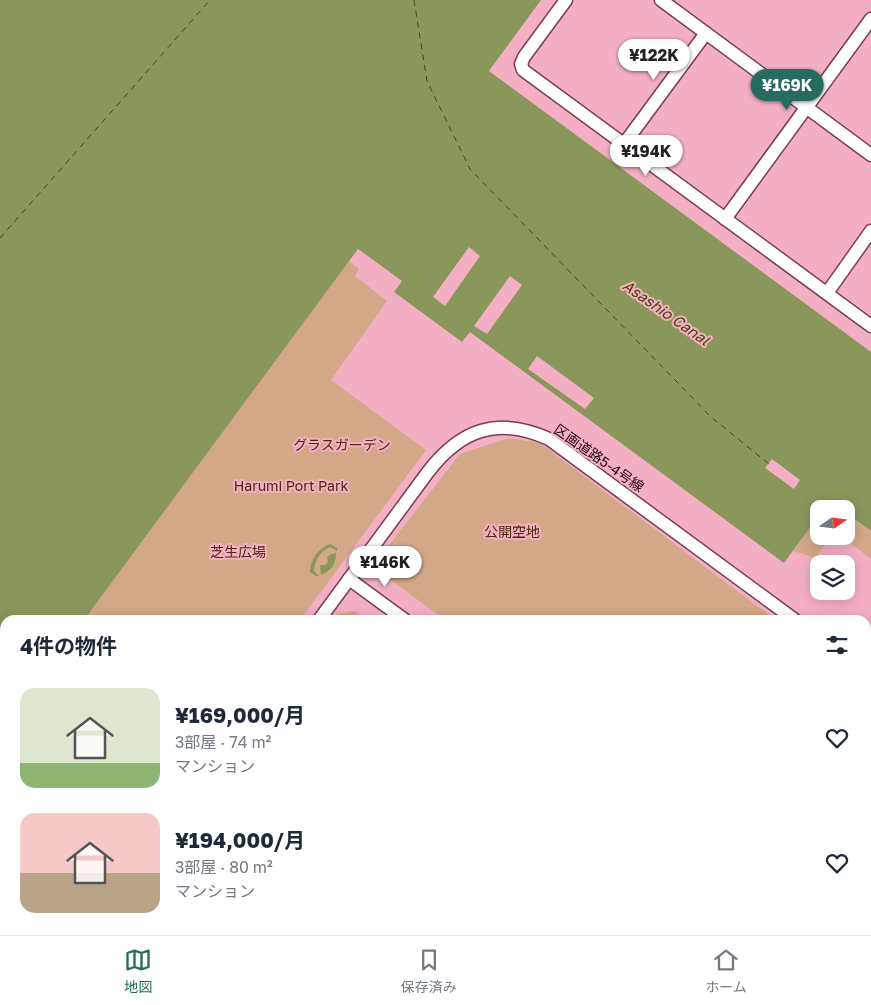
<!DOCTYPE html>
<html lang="ja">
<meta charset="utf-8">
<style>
body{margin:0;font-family:"Golos Text","Noto Sans JP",sans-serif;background:#f6f6f7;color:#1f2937;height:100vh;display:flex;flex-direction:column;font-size:19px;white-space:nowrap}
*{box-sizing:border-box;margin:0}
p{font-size:16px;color:#747a83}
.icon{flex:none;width:28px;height:28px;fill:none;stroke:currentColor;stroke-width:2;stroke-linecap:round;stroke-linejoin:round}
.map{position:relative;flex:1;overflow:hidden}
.sheet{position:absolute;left:0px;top:615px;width:871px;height:320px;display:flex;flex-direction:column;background:#fff;border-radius:15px 15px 0 0;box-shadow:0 2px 12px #0003}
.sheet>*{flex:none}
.needle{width:32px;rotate:76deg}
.fabs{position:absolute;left:810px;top:500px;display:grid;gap:10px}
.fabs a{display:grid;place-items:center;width:45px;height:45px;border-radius:10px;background:#fff;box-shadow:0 2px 12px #0003;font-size:25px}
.price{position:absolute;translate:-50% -42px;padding:0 11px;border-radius:18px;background:#fff;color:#222;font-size:16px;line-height:32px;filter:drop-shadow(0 1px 2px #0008)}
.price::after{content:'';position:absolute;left:50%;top:30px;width:15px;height:11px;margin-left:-8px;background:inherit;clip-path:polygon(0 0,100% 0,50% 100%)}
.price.selected{background:#266b5f;color:#fff}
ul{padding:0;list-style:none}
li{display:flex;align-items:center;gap:15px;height:125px;padding:0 20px}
li span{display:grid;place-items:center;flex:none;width:140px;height:100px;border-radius:15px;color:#555}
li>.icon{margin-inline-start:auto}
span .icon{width:60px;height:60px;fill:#fffc;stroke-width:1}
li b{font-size:21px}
h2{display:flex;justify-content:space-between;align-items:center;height:60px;padding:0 20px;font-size:21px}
.tabs{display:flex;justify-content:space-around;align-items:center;height:70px;border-top:1px solid #e0e1e3;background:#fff;font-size:14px;color:#747a83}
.tabs a{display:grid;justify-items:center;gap:2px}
.tabs .selected{color:#266b5f}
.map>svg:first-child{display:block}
.built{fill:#eda1b9}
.green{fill:#d3a888}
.water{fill:#8a975b}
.pier{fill:#f5afc5}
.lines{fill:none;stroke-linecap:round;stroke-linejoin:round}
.ferry{stroke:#3f4a00;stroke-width:1;stroke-dasharray:6 5;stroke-linecap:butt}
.tertiary-casing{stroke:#783d52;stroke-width:15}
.primary-casing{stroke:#783d52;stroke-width:19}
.tertiary{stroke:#fff;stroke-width:12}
.primary{stroke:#fff;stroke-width:16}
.labels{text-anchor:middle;stroke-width:4;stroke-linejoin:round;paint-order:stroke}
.park-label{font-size:14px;fill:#4b2806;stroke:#f5afc5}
.street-label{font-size:14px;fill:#230b14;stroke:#f5afc5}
.water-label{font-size:15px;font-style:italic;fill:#3f4a00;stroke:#f5afc5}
</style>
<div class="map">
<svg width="871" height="935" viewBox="0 0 871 935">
<rect width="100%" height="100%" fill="#f5afc5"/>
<polygon class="built" points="626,930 767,930 774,935 622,935"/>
<g class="green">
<polygon points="349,261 359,269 355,276 387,301 331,380 426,450 300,620 84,620"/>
<polygon points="509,438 540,443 776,620 445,620 380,572 379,558 460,454"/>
<polygon points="846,513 871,532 871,559 841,536 846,536"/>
<polygon points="819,515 819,536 831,536 816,558 793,551"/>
<polygon points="355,611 366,620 333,620 337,614"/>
<polygon points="476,930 581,930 577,935 483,935"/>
</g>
<g class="water">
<polygon points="0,0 541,0 489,71 871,352 871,531 846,513 846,509 840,509 829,501 824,509 819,509 819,515 784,563 470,332 462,342 394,292 402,281 358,249 84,620 5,620 5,727 0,734"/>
<path d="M330,544L337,548V551L330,547C320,551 315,560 314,571L319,576H316L310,572C310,559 319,548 330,544Z"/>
<path d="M336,553C336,564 331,571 321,575L320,565H326L328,561L327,557L331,554Z"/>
<polygon points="0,790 5,794 5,930 190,930 197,935 0,935"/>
</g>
<g class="pier">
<polygon points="469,247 480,256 445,306 433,297"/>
<polygon points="510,276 522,285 487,334 474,326"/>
<polygon points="537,356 594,398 585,409 528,369"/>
<polygon points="772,459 800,480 794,489 765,468"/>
</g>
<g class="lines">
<g class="ferry">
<polyline points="414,0 427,81 470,169 711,417 769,464"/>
<polyline points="0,238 210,0"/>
</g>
<g class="tertiary-casing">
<g id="tertiary">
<polyline points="566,0 524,57 521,64 523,70 871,326"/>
<polyline points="661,0 871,155"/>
<polyline points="624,144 706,33"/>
<polyline points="725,219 871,19"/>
<polyline points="827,293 871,231"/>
<polyline points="349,579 405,620"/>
<path d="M319,620L428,472C461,429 498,416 549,439L795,620"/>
<polyline points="866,675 871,679"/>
<polyline points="276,930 283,935"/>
<polyline points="458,930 464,935"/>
<polyline points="395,935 398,930"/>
<polyline points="600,935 603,930"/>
</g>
</g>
<g class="primary-casing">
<g id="primary">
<polyline points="811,930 817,935"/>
<polyline points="834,930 842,935"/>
</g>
</g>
<use href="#tertiary" class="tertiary"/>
<use href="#primary" class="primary"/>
</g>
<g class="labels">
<g class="park-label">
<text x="342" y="450">グラスガーデン</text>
<text x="291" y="491">Harumi Port Park</text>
<text x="512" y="537">公開空地</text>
<text x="238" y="557">芝生広場</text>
</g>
<g class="street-label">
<text transform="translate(599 458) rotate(35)" y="5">区画道路5-4号線</text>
</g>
<g class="water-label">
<text transform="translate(666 313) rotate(35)" y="5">Asashio Canal</text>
</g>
</g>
</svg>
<div class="fabs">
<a><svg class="needle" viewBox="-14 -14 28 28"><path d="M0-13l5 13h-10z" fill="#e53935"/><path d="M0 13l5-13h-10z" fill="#747a83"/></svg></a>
<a><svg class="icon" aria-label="layers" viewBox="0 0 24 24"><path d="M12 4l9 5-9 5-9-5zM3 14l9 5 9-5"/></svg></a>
</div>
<b class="price" style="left:654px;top:81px">¥122K</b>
<b class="price selected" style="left:787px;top:111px">¥169K</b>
<b class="price" style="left:646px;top:177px">¥194K</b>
<b class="price" style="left:385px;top:588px">¥146K</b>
<section class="sheet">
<h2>4件の物件<svg class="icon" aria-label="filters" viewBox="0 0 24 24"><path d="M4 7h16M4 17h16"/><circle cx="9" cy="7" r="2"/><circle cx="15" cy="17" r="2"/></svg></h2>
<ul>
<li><span style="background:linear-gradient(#dfe7d0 75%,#8fb573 0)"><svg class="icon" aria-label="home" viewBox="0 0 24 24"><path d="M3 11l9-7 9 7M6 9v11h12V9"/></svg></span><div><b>¥169,000/月</b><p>3部屋 · 74 m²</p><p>マンション</p></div><svg class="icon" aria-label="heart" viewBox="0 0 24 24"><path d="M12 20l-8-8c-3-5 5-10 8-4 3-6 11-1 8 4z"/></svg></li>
<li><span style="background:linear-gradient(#f6c9c9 60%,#b9a48a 0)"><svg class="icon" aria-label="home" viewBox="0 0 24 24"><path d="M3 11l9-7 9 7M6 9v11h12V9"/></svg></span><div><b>¥194,000/月</b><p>3部屋 · 80 m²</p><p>マンション</p></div><svg class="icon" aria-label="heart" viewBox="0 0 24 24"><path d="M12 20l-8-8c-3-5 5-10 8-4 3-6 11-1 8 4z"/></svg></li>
</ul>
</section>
</div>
<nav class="tabs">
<a class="selected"><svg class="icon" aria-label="map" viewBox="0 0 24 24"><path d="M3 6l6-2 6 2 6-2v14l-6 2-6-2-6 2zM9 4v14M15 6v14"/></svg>地図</a>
<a><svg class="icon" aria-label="saved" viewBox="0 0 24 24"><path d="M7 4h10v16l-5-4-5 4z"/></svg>保存済み</a>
<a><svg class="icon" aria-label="home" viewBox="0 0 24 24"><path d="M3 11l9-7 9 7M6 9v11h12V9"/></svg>ホーム</a>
</nav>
